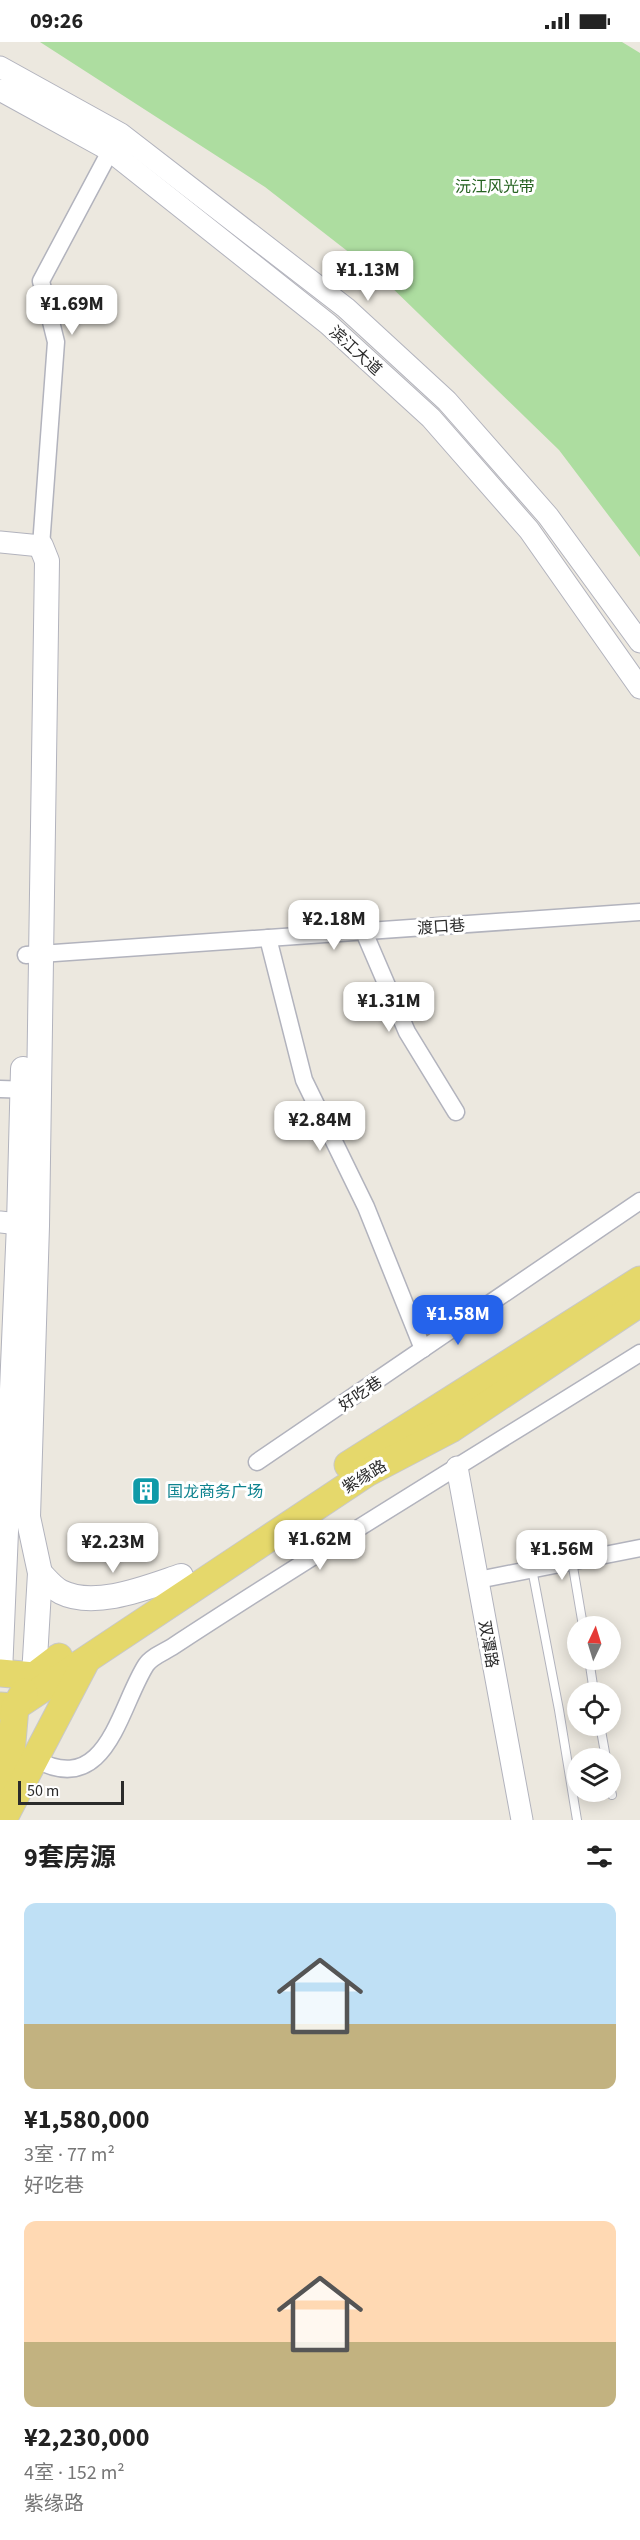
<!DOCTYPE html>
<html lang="zh">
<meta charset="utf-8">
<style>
body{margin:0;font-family:"Source Sans 3","Noto Sans SC",sans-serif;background:#f2f2f2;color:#222;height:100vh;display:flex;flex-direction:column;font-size:22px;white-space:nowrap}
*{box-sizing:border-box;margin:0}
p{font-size:20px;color:#767676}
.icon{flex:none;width:33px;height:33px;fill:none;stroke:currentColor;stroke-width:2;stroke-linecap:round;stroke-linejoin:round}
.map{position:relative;height:1778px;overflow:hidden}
.sheet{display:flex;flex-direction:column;background:#fff;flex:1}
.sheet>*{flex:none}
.needle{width:39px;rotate:4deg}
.fabs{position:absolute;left:567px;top:1574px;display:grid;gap:12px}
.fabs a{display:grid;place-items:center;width:54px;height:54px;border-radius:50%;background:#fff;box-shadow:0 3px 15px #0003;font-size:30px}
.scale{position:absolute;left:18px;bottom:15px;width:106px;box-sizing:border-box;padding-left:6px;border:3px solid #2b2b2b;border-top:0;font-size:16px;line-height:21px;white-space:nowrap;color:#2b2b2b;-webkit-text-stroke:4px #fff;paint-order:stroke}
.price{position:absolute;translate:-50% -51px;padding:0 14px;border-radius:12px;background:#fff;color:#222;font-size:20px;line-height:39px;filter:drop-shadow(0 2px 3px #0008)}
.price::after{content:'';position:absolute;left:50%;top:36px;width:18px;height:14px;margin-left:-9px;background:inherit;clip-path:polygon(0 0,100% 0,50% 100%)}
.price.active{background:#2563eb;color:#fff}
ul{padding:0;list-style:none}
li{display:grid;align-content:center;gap:12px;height:318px;padding:0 24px}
li span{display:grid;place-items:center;height:186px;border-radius:12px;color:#555}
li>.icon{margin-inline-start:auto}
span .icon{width:108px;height:108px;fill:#fffc;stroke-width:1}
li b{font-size:26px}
h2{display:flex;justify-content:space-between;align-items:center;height:72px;padding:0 24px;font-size:26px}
.status{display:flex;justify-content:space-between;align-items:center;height:42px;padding:0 30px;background:#fff;direction:ltr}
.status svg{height:16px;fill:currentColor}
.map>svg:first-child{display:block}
.green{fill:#addda0}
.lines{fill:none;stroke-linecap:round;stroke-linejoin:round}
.service-casing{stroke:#b2b3bd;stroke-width:10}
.minor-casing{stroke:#b2b3bd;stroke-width:19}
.tertiary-casing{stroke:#b2b3bd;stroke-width:23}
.secondary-casing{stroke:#b2b3bd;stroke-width:26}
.primary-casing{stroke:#c8c8c8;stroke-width:29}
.service{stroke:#fff;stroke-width:8}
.minor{stroke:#fff;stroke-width:16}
.tertiary{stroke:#fff;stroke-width:21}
.secondary{stroke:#fff;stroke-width:24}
.primary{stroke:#e5d86b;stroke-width:27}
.labels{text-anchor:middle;stroke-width:6;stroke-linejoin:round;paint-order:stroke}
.park-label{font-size:16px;fill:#266321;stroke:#fff}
.street-label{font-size:16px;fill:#2b2b2b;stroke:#fff}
.culture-label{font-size:16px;fill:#0d838f;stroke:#fff;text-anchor:start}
</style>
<div class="status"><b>09:26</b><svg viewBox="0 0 49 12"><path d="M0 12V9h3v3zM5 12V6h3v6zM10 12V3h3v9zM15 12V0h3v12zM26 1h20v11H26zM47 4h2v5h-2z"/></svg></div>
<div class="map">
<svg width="640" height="1778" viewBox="0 0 640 1778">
<rect width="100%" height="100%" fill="#ece8df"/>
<polygon class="green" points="40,0 622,0 640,11 640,515 559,408 382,236 265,145"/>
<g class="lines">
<g class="service-casing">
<g id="service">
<polyline points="572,1519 583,1584"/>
<polyline points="532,1527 559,1668 577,1778"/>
<polyline points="589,1617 594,1650"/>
<polyline points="600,1683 606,1716"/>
<polyline points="610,1745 612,1753"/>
</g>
</g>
<g class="minor-casing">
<g id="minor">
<polyline points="41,504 56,300 41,239 115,100"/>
<polyline points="364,890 407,990 456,1070"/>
<polyline points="268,896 304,1038 366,1165 423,1307"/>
<polyline points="26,913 640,870"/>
<polyline points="0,1047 32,1048"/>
<polyline points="257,1420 640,1159"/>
<polyline points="478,1538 640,1506"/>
<path d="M35,1717C107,1757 119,1665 146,1623C151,1615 164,1610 172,1605C326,1504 484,1409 640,1311"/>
</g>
</g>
<g class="tertiary-casing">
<g id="tertiary">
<polyline points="0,25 121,92 346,266 447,359 548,474 640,600"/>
<polyline points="0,48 109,108 328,282 431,376 529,488 640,646"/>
<polyline points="0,500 41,504"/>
<polyline points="0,1180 19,1182"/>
<polyline points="457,1425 522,1778"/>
</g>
</g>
<g class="secondary-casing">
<g id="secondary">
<path d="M40,1531C46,1537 53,1546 61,1550C95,1567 148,1545 181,1534"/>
<polyline points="0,1631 19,1182 23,1027"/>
<polyline points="34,1634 40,1531 28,1475 37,1184 47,519 41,504"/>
</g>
</g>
<g class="primary-casing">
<g id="primary">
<polyline points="348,1423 640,1238"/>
<polyline points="0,1631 34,1634 59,1615"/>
<polyline points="0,1664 15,1665 367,1431 451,1387 640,1261"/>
<polyline points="7,1759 15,1665 24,1650"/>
<polyline points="6,1772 86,1619"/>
</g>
</g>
<use href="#service" class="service"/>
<use href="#minor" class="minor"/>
<use href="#tertiary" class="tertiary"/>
<use href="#secondary" class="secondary"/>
<use href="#primary" class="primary"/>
</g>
<defs>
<g id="building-square" transform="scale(1.5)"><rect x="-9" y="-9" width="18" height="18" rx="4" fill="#0f9aa8" stroke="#fff"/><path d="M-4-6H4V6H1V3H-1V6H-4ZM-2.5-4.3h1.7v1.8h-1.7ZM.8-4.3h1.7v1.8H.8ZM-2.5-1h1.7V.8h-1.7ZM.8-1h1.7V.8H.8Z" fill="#fff"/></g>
</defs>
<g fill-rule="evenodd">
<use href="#building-square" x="146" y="1449"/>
</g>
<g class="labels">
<g class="park-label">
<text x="495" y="150">沅江风光带</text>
</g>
<g class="street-label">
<text transform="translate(356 308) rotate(42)" y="6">滨江大道</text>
<text transform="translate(441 884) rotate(-4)" y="6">渡口巷</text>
<text transform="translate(360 1351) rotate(-34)" y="6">好吃巷</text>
<text transform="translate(364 1434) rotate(-31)" y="6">紫缘路</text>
<text transform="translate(489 1602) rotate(80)" y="6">双潭路</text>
</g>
<g class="culture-label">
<text x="167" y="1455">国龙商务广场</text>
</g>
</g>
</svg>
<div class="fabs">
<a><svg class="needle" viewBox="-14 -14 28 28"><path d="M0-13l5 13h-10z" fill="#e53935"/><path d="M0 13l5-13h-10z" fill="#767676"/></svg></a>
<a><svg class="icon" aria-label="locate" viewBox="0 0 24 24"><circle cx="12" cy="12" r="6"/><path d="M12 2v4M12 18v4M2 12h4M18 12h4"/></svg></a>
<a><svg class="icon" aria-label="layers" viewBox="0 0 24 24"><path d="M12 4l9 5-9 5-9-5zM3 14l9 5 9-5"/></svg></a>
</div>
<div class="scale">50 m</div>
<b class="price" style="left:368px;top:260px">¥1.13M</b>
<b class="price" style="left:72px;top:294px">¥1.69M</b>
<b class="price" style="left:334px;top:909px">¥2.18M</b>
<b class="price" style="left:389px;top:991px">¥1.31M</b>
<b class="price" style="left:320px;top:1110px">¥2.84M</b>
<b class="price active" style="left:458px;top:1304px">¥1.58M</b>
<b class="price" style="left:320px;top:1529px">¥1.62M</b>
<b class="price" style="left:113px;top:1532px">¥2.23M</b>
<b class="price" style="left:562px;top:1539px">¥1.56M</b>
</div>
<section class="sheet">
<h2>9套房源<svg class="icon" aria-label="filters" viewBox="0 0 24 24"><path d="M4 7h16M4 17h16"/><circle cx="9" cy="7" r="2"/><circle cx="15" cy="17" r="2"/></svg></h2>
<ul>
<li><span style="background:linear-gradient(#bfe0f5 65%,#c2b280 0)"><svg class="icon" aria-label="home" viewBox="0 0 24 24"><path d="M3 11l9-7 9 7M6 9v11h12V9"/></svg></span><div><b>¥1,580,000</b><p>3室 · 77 m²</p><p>好吃巷</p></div></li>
<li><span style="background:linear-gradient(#ffd9b3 65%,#c2b280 0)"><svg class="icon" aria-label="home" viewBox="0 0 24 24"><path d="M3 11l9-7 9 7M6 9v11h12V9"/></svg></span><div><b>¥2,230,000</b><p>4室 · 152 m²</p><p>紫缘路</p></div></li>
</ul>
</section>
